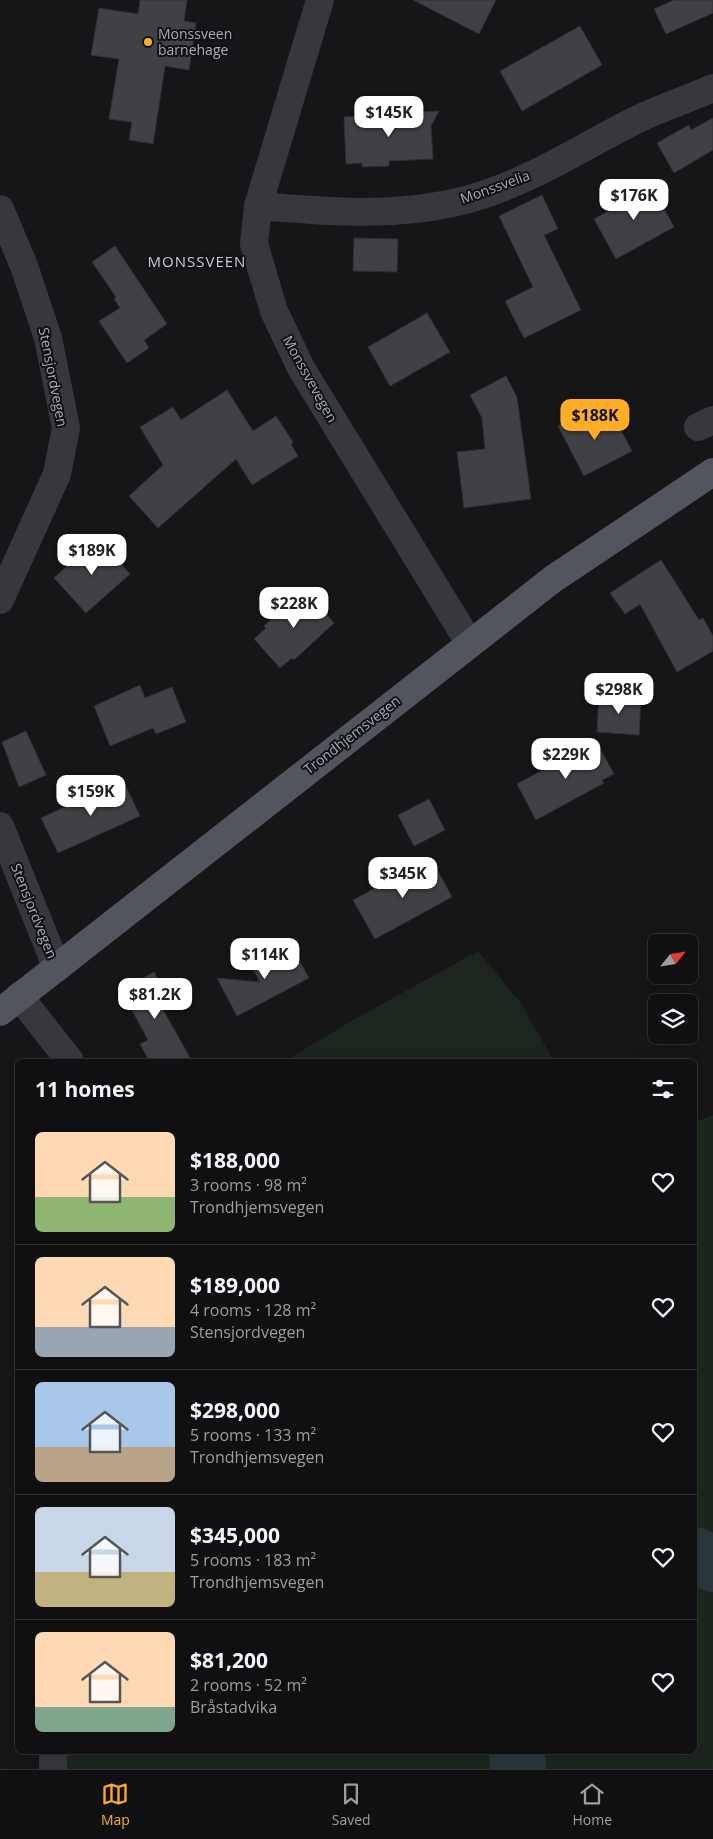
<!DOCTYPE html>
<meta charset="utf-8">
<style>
body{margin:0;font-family:"Open Sans",sans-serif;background:#19191b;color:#f1f3f6;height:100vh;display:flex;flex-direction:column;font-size:19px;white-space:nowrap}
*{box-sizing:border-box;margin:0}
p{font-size:16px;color:#9c9d9f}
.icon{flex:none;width:28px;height:28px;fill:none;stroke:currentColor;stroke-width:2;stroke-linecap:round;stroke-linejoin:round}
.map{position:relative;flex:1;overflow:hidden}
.details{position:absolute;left:15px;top:1059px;width:682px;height:695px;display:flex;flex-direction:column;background:#101012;border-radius:8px;box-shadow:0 5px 20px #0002,0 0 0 1px #303032}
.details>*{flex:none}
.needle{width:32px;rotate:60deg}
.controls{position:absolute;left:648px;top:934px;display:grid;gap:10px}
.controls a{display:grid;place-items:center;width:50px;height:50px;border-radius:8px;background:#101012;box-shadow:0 5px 20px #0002,0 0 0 1px #303032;font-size:25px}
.price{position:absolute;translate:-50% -42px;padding:0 11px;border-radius:10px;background:#fff;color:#222;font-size:16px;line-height:32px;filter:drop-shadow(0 1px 2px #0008)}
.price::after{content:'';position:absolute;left:50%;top:30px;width:15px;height:11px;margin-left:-8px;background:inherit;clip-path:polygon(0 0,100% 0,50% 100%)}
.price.selected{background:#ffad27;color:#111}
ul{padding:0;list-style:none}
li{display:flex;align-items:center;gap:15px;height:125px;padding:0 20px}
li+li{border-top:1px solid #303032}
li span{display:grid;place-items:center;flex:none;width:140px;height:100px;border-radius:8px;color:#555}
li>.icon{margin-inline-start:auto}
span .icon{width:60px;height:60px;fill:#fffc;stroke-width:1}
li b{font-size:21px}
h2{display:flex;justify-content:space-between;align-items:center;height:60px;padding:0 20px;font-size:21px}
.menu{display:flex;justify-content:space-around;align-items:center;height:70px;border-top:1px solid #303032;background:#101012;font-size:14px;color:#9c9d9f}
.menu a{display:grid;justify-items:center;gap:2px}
.menu .selected{color:#ffad27}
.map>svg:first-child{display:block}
.green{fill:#1d261e}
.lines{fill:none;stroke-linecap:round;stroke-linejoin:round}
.river{stroke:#2b363d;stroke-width:56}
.building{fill:#404145;stroke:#303034}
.minor{stroke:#37383d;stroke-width:28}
.major{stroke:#52555d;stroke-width:28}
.poi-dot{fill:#ffad27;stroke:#111113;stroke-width:2}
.labels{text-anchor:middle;stroke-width:4;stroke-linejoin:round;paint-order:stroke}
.poi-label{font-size:14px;fill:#a7adb9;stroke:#111113;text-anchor:start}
.street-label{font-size:14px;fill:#a7adb9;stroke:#111113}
.neighbourhood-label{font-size:15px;letter-spacing:1px;fill:#c8ccd5;stroke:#111113}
</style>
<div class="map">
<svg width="713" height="1769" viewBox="0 0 713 1769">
<rect width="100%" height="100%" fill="#161618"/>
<g class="green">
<polygon points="478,951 520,1002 554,1061 285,1061 355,1019"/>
<polygon points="713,1115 713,1769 50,1769 51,1751 695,1751 695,1122"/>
</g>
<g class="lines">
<g class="river">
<polyline points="695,1555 713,1564"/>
<polyline points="517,1751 518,1769"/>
</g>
</g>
<g class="building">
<polygon points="140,0 187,0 184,21 196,23 189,70 165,66 153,144 129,140 132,122 109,119 119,59 91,55 99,8 138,14"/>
<polygon points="413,0 496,0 479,34"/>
<polygon points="674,0 713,0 713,13 666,34 654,9"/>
<polygon points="580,26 602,65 522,111 500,71"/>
<polygon points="439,111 431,126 433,159 389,161 389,166 362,167 362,163 346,164 344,117"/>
<polygon points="713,118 713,150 674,173 657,143 689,125 691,130"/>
<polygon points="649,181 674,227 616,259 594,219 627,201 624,195"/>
<polygon points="542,195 558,229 544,235 581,310 524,338 505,301 533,287 499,216"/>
<polygon points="354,238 398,239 397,272 353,271"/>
<polygon points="115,246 167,324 144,340 149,348 127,363 99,321 120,308 114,299 116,297 92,262"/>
<polygon points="427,313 450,352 390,386 368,347"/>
<polygon points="506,376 517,397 531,499 464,508 457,452 485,449 482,418 470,395"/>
<polygon points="227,390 253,431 276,416 293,442 291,444 298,456 252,485 236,459 158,528 129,496 163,465 140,427 173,407 181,420"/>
<polygon points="610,410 632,451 584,476 558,426 579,415 584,424"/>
<polygon points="98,538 130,574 86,613 54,578"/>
<polygon points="661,560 699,620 703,618 713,636 713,651 677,672 640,604 625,614 610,593"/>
<polygon points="305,589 334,623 294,660 292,658 280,668 254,639 266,628 264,626"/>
<polygon points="140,685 145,698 172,687 186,722 156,734 153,728 110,746 94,706"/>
<polygon points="599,695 641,698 639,735 597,732"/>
<polygon points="26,731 46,775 19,787 2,742"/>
<polygon points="596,741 614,774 602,780 604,783 536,820 517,784"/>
<polygon points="123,780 140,816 58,853 41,818"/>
<polygon points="429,799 445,830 414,846 398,815"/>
<polygon points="431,858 452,897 375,939 353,900"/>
<polygon points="290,944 309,978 237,1016 217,978 260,982 251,965"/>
<polygon points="154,972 171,1003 162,1008 192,1061 149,1061 140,1044 148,1040 121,990"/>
</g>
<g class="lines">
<g class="minor">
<polyline points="320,0 258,206 254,244 274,311 301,368 470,644"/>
<path d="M258,206C329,212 399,218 469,199C528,183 582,147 636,120C661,108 688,99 713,88"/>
<polyline points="0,209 24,266 48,338 66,428 57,474 0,600"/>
<polyline points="698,427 713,420"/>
<polyline points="0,826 57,968"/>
<polyline points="19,996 70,1061"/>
<polyline points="53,1751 53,1769"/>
</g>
<polyline class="major" points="0,1012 553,579 713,472"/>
</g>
<circle class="poi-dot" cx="148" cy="42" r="5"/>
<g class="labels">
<g class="poi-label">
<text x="158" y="39">Monssveen<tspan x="158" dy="16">barnehage</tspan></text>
</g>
<g class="street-label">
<text transform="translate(495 187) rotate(-20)" y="5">Monssvelia</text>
<text transform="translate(53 377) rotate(79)" y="5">Stensjordvegen</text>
<text transform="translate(310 379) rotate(61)" y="5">Monssvevegen</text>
<text transform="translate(352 735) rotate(-38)" y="5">Trondhjemsvegen</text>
<text transform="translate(34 911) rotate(68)" y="5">Stensjordvegen</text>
</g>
<g class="neighbourhood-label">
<text x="197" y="267">MONSSVEEN</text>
</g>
</g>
</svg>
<div class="controls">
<a><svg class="needle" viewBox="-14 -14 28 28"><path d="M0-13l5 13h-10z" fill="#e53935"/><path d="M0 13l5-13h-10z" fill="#9c9d9f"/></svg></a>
<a><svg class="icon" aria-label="layers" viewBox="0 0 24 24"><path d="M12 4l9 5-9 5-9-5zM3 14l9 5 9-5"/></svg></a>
</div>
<b class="price" style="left:389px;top:138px">$145K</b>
<b class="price" style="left:634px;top:221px">$176K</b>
<b class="price selected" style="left:595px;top:441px">$188K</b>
<b class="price" style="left:92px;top:576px">$189K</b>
<b class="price" style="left:294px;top:629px">$228K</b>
<b class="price" style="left:619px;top:715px">$298K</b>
<b class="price" style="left:566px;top:780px">$229K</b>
<b class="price" style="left:91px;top:817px">$159K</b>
<b class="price" style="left:403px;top:899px">$345K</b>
<b class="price" style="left:265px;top:980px">$114K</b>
<b class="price" style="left:155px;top:1020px">$81.2K</b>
<section class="details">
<h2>11 homes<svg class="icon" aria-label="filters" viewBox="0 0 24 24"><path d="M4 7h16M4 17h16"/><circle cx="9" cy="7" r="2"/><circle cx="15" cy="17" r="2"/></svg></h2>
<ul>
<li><span style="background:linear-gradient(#ffd9b3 65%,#8fb573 0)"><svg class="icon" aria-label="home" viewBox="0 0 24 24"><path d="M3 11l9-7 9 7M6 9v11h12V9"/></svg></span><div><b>$188,000</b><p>3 rooms · 98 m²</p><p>Trondhjemsvegen</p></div><svg class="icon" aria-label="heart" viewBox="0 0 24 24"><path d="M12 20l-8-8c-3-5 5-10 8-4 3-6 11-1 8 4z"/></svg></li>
<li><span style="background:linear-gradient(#ffd9b3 70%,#9aa5b1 0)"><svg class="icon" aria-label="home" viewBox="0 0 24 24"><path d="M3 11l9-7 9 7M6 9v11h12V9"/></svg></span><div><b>$189,000</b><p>4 rooms · 128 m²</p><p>Stensjordvegen</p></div><svg class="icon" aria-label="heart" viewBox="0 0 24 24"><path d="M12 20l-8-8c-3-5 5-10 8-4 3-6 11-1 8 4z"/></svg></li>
<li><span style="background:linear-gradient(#a9c7e8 65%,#b9a48a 0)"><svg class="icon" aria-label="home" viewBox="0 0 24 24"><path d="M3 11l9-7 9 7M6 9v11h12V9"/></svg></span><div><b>$298,000</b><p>5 rooms · 133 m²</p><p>Trondhjemsvegen</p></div><svg class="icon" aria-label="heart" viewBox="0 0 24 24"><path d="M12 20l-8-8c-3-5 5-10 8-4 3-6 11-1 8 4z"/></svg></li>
<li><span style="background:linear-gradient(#c9d6e8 65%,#c2b280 0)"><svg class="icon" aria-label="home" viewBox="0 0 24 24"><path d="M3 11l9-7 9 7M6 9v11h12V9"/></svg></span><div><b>$345,000</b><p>5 rooms · 183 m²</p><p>Trondhjemsvegen</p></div><svg class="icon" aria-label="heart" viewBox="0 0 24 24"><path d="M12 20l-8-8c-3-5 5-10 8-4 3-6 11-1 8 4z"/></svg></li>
<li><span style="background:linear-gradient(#ffd9b3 75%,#7fa58c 0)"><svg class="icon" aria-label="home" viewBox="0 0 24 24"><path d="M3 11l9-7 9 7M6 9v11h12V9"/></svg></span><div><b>$81,200</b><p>2 rooms · 52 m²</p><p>Bråstadvika</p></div><svg class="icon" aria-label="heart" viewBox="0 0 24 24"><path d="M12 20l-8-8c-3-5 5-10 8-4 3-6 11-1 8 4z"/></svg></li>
</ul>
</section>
</div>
<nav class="menu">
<a class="selected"><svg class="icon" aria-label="map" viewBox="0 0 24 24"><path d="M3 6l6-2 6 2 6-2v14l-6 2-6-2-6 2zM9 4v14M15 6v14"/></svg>Map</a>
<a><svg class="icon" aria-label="saved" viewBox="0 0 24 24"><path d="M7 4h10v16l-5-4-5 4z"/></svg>Saved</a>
<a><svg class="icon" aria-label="home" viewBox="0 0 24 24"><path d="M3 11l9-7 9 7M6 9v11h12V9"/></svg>Home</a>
</nav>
